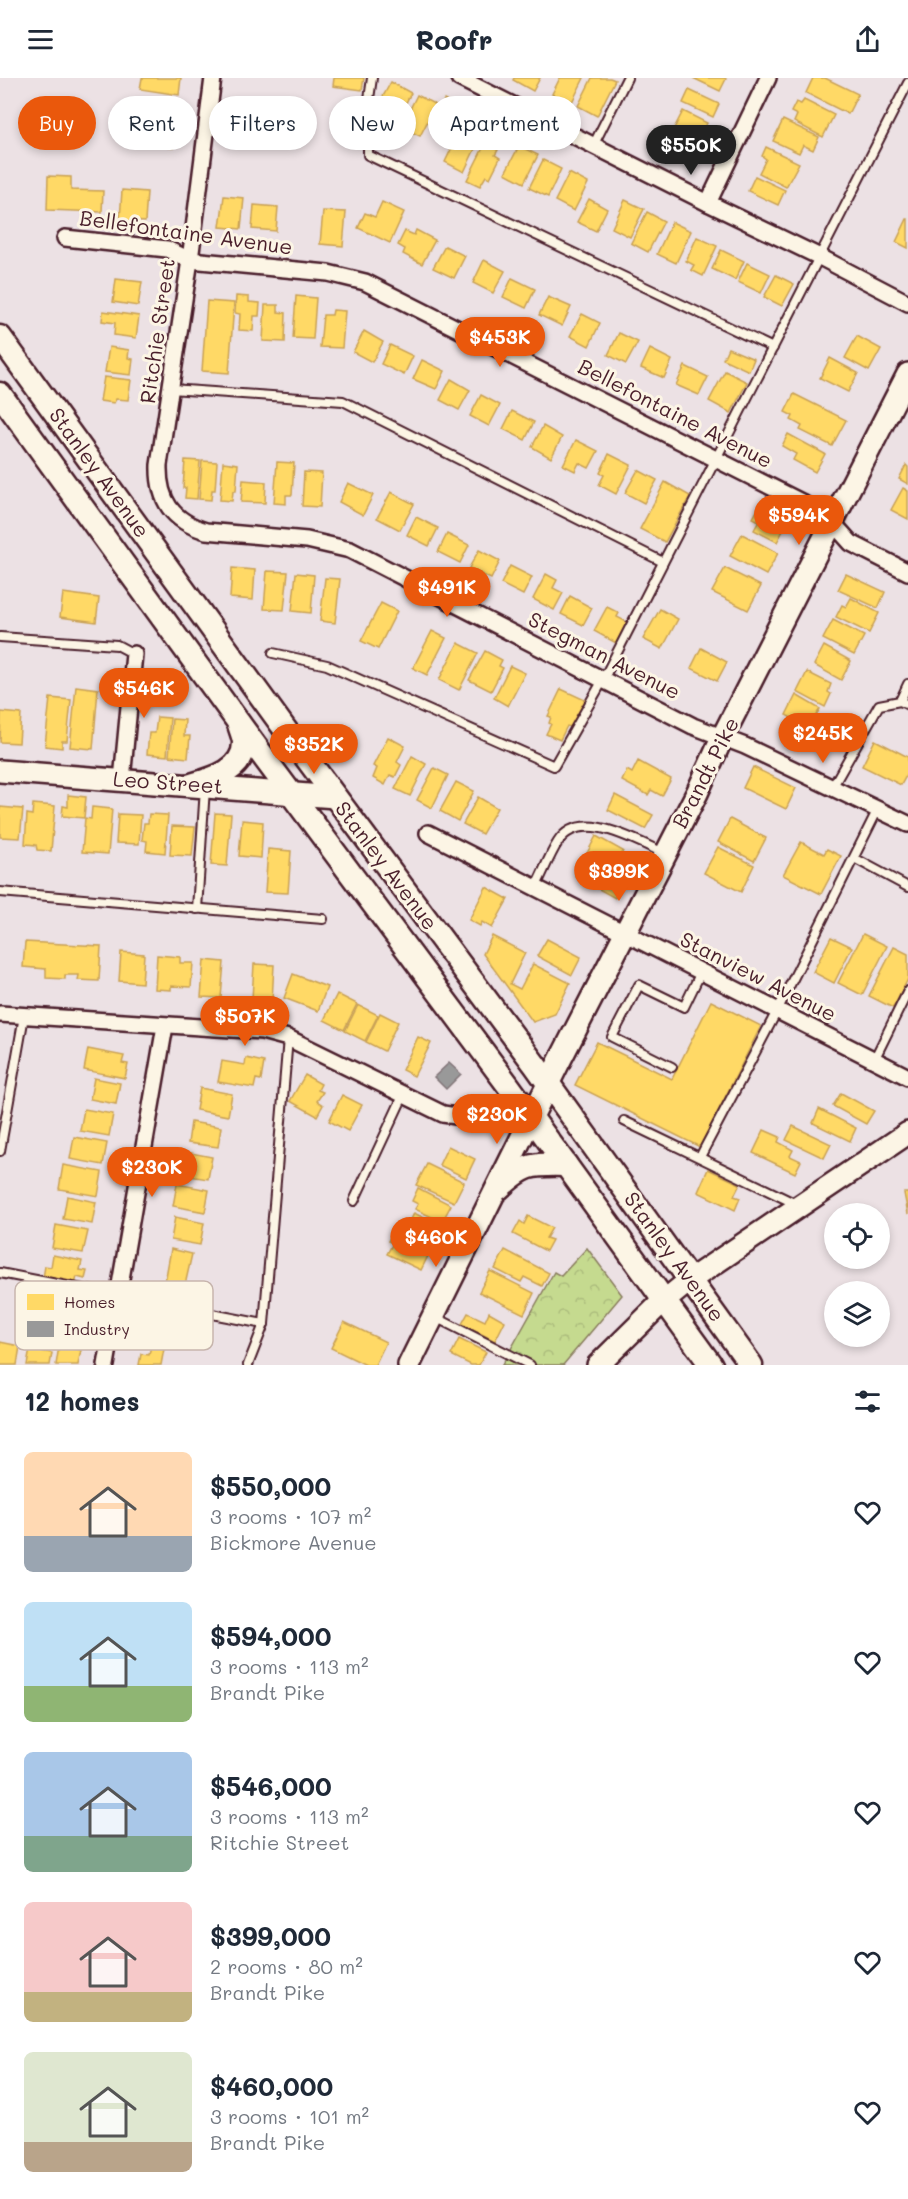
<!DOCTYPE html>
<meta charset="utf-8">
<style>
body{margin:0;font-family:Mali,sans-serif;background:#f6f6f7;color:#1f2937;height:100vh;display:flex;flex-direction:column;font-size:22px;white-space:nowrap}
*{box-sizing:border-box;margin:0}
p{font-size:20px;color:#747a83}
.icon{flex:none;width:33px;height:33px;fill:none;stroke:currentColor;stroke-width:2;stroke-linecap:round;stroke-linejoin:round}
.map{position:relative;height:1287px;overflow:hidden}
.side{display:flex;flex-direction:column;background:#fff;flex:1}
.side>*{flex:none}
.banner{position:absolute;left:18px;top:18px;width:600px;height:54px;display:flex;gap:12px}
.fabs{position:absolute;left:824px;top:1125px;display:grid;gap:12px}
.fabs a{display:grid;place-items:center;width:66px;height:66px;border-radius:50%;background:#fff;box-shadow:0 3px 9px #0003;font-size:30px}
.price{position:absolute;translate:-50% -51px;padding:0 14px;border-radius:21px;background:#ea580c;color:#fff;font-size:20px;line-height:39px;filter:drop-shadow(0 2px 3px #0008)}
.price::after{content:'';position:absolute;left:50%;top:36px;width:18px;height:14px;margin-left:-9px;background:inherit;clip-path:polygon(0 0,100% 0,50% 100%)}
.price.on{background:#222;color:#fff}
ul{padding:0;list-style:none}
li{display:flex;align-items:center;gap:18px;height:150px;padding:0 24px}
li span{display:grid;place-items:center;flex:none;width:168px;height:120px;border-radius:9px;color:#555}
li>.icon{margin-inline-start:auto}
span .icon{width:72px;height:72px;fill:#fffc;stroke-width:1}
li b{font-size:26px}
h2{display:flex;justify-content:space-between;align-items:center;height:72px;padding:0 24px;font-size:26px}
.tag{padding:0 21px;border-radius:27px;background:#fff;box-shadow:0 3px 9px #0003;font-size:21px;line-height:54px}
.tag.on{background:#ea580c;color:#fff}
header{display:flex;justify-content:space-between;align-items:center;height:78px;padding:0 24px;background:#fff;font-size:27px;font-weight:700}
.map>svg:first-child{display:block}
.park{fill:url(#park-crowns);stroke:#887c5d;stroke-width:1.5}
.homes{fill:#ffd966;stroke:#c9a154;stroke-width:1.5}
.industry{fill:#999;stroke:#817478;stroke-width:1.5}
.lines{fill:none;stroke-linecap:round;stroke-linejoin:round}
.lane-casing{stroke:#4a1f2b;stroke-width:12}
.street-casing{stroke:#4a1f2b;stroke-width:20}
.secondary-casing{stroke:#4a1f2b;stroke-width:26}
.primary-casing{stroke:#4a1f2b;stroke-width:27}
.lane{stroke:#fcf5e5;stroke-width:8}
.street{stroke:#fcf5e5;stroke-width:15}
.secondary{stroke:#fcf5e5;stroke-width:21}
.primary{stroke:#fcf5e5;stroke-width:22}
.labels{text-anchor:middle;stroke-width:6;stroke-linejoin:round;paint-order:stroke}
.street-label{font-size:21px;fill:#4a1f2b;stroke:#fcf5e5}
.key{fill:#fcf5e5;stroke:#c7b5ad;stroke-width:1.5}
.key-label{font-size:16px;fill:#4a1f2b}
</style>
<header><svg class="icon" aria-label="menu" viewBox="0 0 24 24"><path d="M4 6h16M4 12h16M4 18h16"/></svg>Roofr<svg class="icon" aria-label="share" viewBox="0 0 24 24"><path d="M12 15V3M7 8l5-5 5 5M5 13v7h14v-7"/></svg></header>
<div class="map">
<svg width="908" height="1287" viewBox="0 0 908 1287">
<defs>
<pattern id="park-crowns" width="20" height="18" patternUnits="userSpaceOnUse" patternTransform="scale(1.5)"><rect width="20" height="18" fill="#c5da8f"/><path d="M2 6a3 3 0 1 1 6 0M12 15a3 3 0 1 1 6 0" fill="none" stroke="#abbb7c"/></pattern>
</defs>
<rect width="100%" height="100%" fill="#ece1e4"/>
<filter id="ink" filterUnits="userSpaceOnUse"><feTurbulence type="fractalNoise" baseFrequency=".0167" numOctaves="2"/><feDisplacementMap in="SourceGraphic" scale="12" xChannelSelector="R" yChannelSelector="G"/><feConvolveMatrix kernelMatrix="1 2 1 2 8 2 1 2 1" color-interpolation-filters="sRGB"/></filter>
<g filter="url(#ink)">
<polygon class="park" points="587,1170 622,1217 563,1287 502,1287 554,1194 561,1198"/>
<g class="homes">
<polygon points="142,0 181,0 179,17 140,11"/>
<polygon points="334,0 364,0 362,12 333,8"/>
<polygon points="514,0 540,0 533,13 513,2"/>
<polygon points="560,0 584,0 571,26 552,16"/>
<polygon points="592,0 610,0 615,2 597,38 578,28"/>
<polygon points="693,0 725,0 726,1 720,13"/>
<polygon points="813,0 825,0 858,16 848,36 806,15"/>
<polygon points="391,4 411,15 397,42 376,31"/>
<polygon points="689,12 719,26 713,39 683,25"/>
<polygon points="417,17 436,27 420,58 411,54 414,48 404,43"/>
<polygon points="444,22 462,31 449,55 432,47"/>
<polygon points="804,22 834,37 823,59 794,44 797,37 791,34 796,24 801,26"/>
<polygon points="683,33 707,45 695,68 682,62 675,78 663,72"/>
<polygon points="783,42 819,59 813,72 803,67 799,75 773,63"/>
<polygon points="151,45 176,48 173,70 149,67 149,63 129,60 131,49 150,51"/>
<polygon points="473,52 482,56 464,94 445,84 460,53 470,57"/>
<polygon points="485,66 498,72 495,77 500,80 490,100 486,98 480,108 467,102"/>
<polygon points="519,68 538,77 524,105 505,95"/>
<polygon points="766,69 799,85 786,109 759,95 766,81 762,78"/>
<polygon points="543,82 561,91 548,119 529,110"/>
<polygon points="569,95 588,105 574,133 555,123"/>
<polygon points="48,98 71,99 71,112 103,113 102,134 47,132"/>
<polygon points="755,98 785,112 778,127 748,113"/>
<polygon points="122,112 147,114 145,144 120,142"/>
<polygon points="224,118 244,120 241,151 220,149"/>
<polygon points="589,121 607,131 596,153 577,144"/>
<polygon points="625,122 644,131 630,159 612,150"/>
<polygon points="382,124 404,134 390,165 358,150 365,135 375,139"/>
<polygon points="254,127 278,129 276,153 252,151"/>
<polygon points="323,133 346,134 343,168 320,166"/>
<polygon points="647,134 664,143 648,174 631,165"/>
<polygon points="907,141 908,141 908,170 896,164"/>
<polygon points="672,144 691,153 676,185 657,176"/>
<polygon points="416,152 435,162 422,186 403,176 405,171 398,167 405,153 414,157"/>
<polygon points="697,159 717,168 703,198 691,192 694,187 686,183"/>
<polygon points="445,168 465,178 454,200 433,190"/>
<polygon points="721,172 744,183 735,202 712,191"/>
<polygon points="484,182 505,193 493,215 473,205"/>
<polygon points="747,185 770,196 761,215 738,204"/>
<polygon points="776,197 794,206 782,228 764,219"/>
<polygon points="512,200 535,211 526,230 503,219"/>
<polygon points="116,201 142,204 138,228 113,224"/>
<polygon points="236,218 249,219 249,224 260,225 259,238 254,238 253,253 239,252 240,236 235,235"/>
<polygon points="296,218 316,220 313,261 293,260"/>
<polygon points="548,219 571,229 562,248 539,237"/>
<polygon points="207,223 234,225 229,295 202,293"/>
<polygon points="265,227 278,227 278,234 286,235 285,264 263,263"/>
<polygon points="333,232 345,233 342,270 320,269 323,237 332,237"/>
<polygon points="103,233 139,238 136,260 114,257 115,245 102,243"/>
<polygon points="582,236 600,245 589,268 570,258"/>
<polygon points="364,253 383,264 372,284 353,274"/>
<polygon points="619,255 638,264 626,286 608,277"/>
<polygon points="857,258 881,271 869,293 845,280"/>
<polygon points="390,267 413,278 404,297 381,286"/>
<polygon points="109,269 129,272 128,280 133,281 131,297 105,294"/>
<polygon points="728,270 754,281 749,293 723,281"/>
<polygon points="650,271 672,282 664,300 641,290"/>
<polygon points="830,280 858,295 848,314 820,300"/>
<polygon points="422,282 445,293 436,311 413,301"/>
<polygon points="685,288 708,299 699,317 676,307"/>
<polygon points="725,293 747,304 731,335 709,323"/>
<polygon points="104,299 131,302 128,322 116,321 114,325 100,323"/>
<polygon points="451,301 470,312 459,332 440,322"/>
<polygon points="794,316 846,342 832,368 800,352 802,348 791,342 793,338 785,334"/>
<polygon points="481,317 500,327 489,348 470,338"/>
<polygon points="512,333 534,344 525,362 503,351"/>
<polygon points="543,348 562,359 551,380 532,369"/>
<polygon points="788,356 825,376 815,394 793,382 796,376 782,368"/>
<polygon points="576,362 598,373 589,390 579,385 575,393 563,387"/>
<polygon points="609,376 631,387 616,416 599,407 604,397 600,395"/>
<polygon points="185,382 200,383 197,421 185,420 186,410 183,410"/>
<polygon points="202,383 217,384 215,412 212,412 211,422 199,421"/>
<polygon points="223,384 238,386 236,413 233,413 232,423 220,422"/>
<polygon points="277,384 294,385 292,417 286,417 286,426 274,425"/>
<polygon points="906,387 908,389 908,406 899,401"/>
<polygon points="638,392 657,402 644,425 625,415"/>
<polygon points="304,394 322,395 320,429 302,428"/>
<polygon points="243,402 266,404 265,425 241,424"/>
<polygon points="665,404 690,418 665,464 640,451"/>
<polygon points="348,405 373,417 363,437 339,424"/>
<polygon points="903,410 908,413 908,441 891,432"/>
<polygon points="391,414 414,426 400,452 377,440"/>
<polygon points="758,431 786,447 777,464 754,452 759,443 753,440"/>
<polygon points="416,439 438,450 429,468 407,457"/>
<polygon points="447,456 469,467 460,485 438,474"/>
<polygon points="742,456 778,475 766,497 730,478"/>
<polygon points="479,472 500,483 491,501 469,490"/>
<polygon points="510,488 532,499 523,517 501,506"/>
<polygon points="232,490 255,492 253,522 230,520"/>
<polygon points="725,490 761,508 748,532 712,514"/>
<polygon points="267,493 288,494 284,532 264,531"/>
<polygon points="296,495 314,497 311,535 292,533"/>
<polygon points="546,496 557,502 553,510 563,515 554,532 533,521"/>
<polygon points="846,496 885,514 878,530 838,512"/>
<polygon points="325,500 340,501 335,545 320,543"/>
<polygon points="63,515 99,520 96,544 60,539"/>
<polygon points="570,518 592,530 583,547 561,536"/>
<polygon points="851,520 879,535 869,555 836,539 842,527 846,529"/>
<polygon points="381,525 397,533 378,571 361,563"/>
<polygon points="607,529 619,535 617,539 627,544 616,565 594,553"/>
<polygon points="660,531 678,541 662,571 643,561"/>
<polygon points="833,542 864,558 854,577 823,561"/>
<polygon points="432,553 446,560 427,597 413,590"/>
<polygon points="458,565 478,575 459,612 439,602"/>
<polygon points="824,568 851,583 841,602 814,587"/>
<polygon points="701,570 727,584 717,603 691,590"/>
<polygon points="485,573 502,582 499,588 503,590 491,613 469,602"/>
<polygon points="510,588 525,595 508,628 494,620"/>
<polygon points="807,594 831,606 828,614 831,616 825,629 797,614"/>
<polygon points="76,608 98,611 93,671 70,669"/>
<polygon points="561,611 585,622 571,649 567,648 560,662 546,656 551,646 549,645 551,639 548,638"/>
<polygon points="796,617 820,631 816,637 820,640 814,652 786,637"/>
<polygon points="50,620 71,622 67,663 62,663 62,670 45,668"/>
<polygon points="1,634 21,636 19,665 0,664"/>
<polygon points="157,639 170,640 167,678 147,676 149,655 155,655"/>
<polygon points="172,641 185,642 184,658 190,658 188,680 169,678"/>
<polygon points="388,659 405,668 397,684 401,687 395,699 390,697 385,707 373,700 377,690 373,688"/>
<polygon points="875,662 908,679 908,694 901,707 862,688"/>
<polygon points="412,678 426,686 410,718 395,711"/>
<polygon points="638,683 671,701 662,718 651,712 648,717 622,703 627,692 632,695"/>
<polygon points="753,689 796,710 786,731 743,710"/>
<polygon points="434,690 448,697 432,730 417,722"/>
<polygon points="456,704 474,713 458,743 440,733"/>
<polygon points="68,717 86,719 84,740 62,738 63,728 68,729"/>
<polygon points="615,717 653,737 645,751 608,732"/>
<polygon points="478,719 497,730 482,756 463,746"/>
<polygon points="33,726 55,728 51,773 37,772 36,767 25,766 27,736 32,737"/>
<polygon points="0,729 23,731 20,760 0,759"/>
<polygon points="92,729 112,731 108,776 82,774 85,740 91,741"/>
<polygon points="215,735 231,736 227,788 211,787"/>
<polygon points="118,736 141,737 139,766 116,765"/>
<polygon points="149,736 168,737 165,775 146,773 147,763 142,762 144,745 148,745"/>
<polygon points="730,741 766,760 754,783 718,764"/>
<polygon points="242,742 263,744 261,780 239,778"/>
<polygon points="172,748 195,749 192,778 170,777"/>
<polygon points="596,758 623,773 617,786 624,789 616,803 622,806 615,820 575,798"/>
<polygon points="801,764 824,776 827,771 841,778 821,816 783,797"/>
<polygon points="718,769 754,787 741,814 704,795"/>
<polygon points="268,771 291,773 288,815 265,814"/>
<polygon points="486,809 508,821 492,850 482,844 480,848 469,842"/>
<polygon points="863,856 887,868 862,917 838,905"/>
<polygon points="492,858 525,875 510,906 520,911 533,886 570,905 555,936 533,944 483,876"/>
<polygon points="831,859 852,869 834,905 813,894"/>
<polygon points="547,861 581,879 572,897 537,878"/>
<polygon points="25,864 101,868 99,903 78,902 79,897 65,897 65,901 46,900 46,891 23,889"/>
<polygon points="894,869 908,876 908,901 893,930 869,918"/>
<polygon points="121,874 144,876 142,905 119,903"/>
<polygon points="157,877 180,879 180,885 193,885 191,909 171,908 171,912 155,911"/>
<polygon points="204,882 224,884 221,920 201,919"/>
<polygon points="254,886 274,887 272,923 252,921"/>
<polygon points="293,896 327,909 318,933 284,920"/>
<polygon points="337,916 357,926 344,952 324,942"/>
<polygon points="711,923 761,948 700,1069 575,1007 597,964 672,1001"/>
<polygon points="358,927 378,937 365,963 345,953"/>
<polygon points="380,935 398,944 384,973 366,964"/>
<polygon points="418,959 431,965 414,998 402,992"/>
<polygon points="88,971 124,978 122,985 128,986 125,1000 84,992"/>
<polygon points="246,980 264,984 261,1002 256,1001 254,1010 218,1004 222,983 245,987"/>
<polygon points="305,997 321,1006 318,1012 323,1014 317,1023 323,1027 317,1038 290,1023"/>
<polygon points="94,1000 120,1005 116,1026 90,1021"/>
<polygon points="200,1010 232,1016 228,1038 196,1032"/>
<polygon points="841,1015 874,1033 866,1046 833,1028"/>
<polygon points="342,1017 362,1027 348,1053 329,1043"/>
<polygon points="84,1031 113,1036 109,1058 80,1053"/>
<polygon points="819,1031 856,1050 850,1063 813,1045"/>
<polygon points="191,1044 221,1049 218,1069 188,1065"/>
<polygon points="793,1048 831,1066 824,1080 786,1062"/>
<polygon points="764,1052 780,1059 778,1064 793,1072 790,1078 801,1083 795,1095 753,1075"/>
<polygon points="74,1059 107,1065 103,1087 70,1081"/>
<polygon points="448,1068 475,1081 466,1100 439,1087"/>
<polygon points="181,1073 212,1079 208,1101 176,1096"/>
<polygon points="427,1086 464,1104 454,1124 416,1107"/>
<polygon points="63,1087 102,1094 98,1118 59,1111"/>
<polygon points="708,1091 740,1106 734,1118 740,1120 735,1132 698,1114"/>
<polygon points="177,1106 209,1112 205,1134 173,1128"/>
<polygon points="418,1110 451,1127 442,1144 415,1131 418,1126 412,1123"/>
<polygon points="904,1115 908,1115 908,1136"/>
<polygon points="67,1118 96,1124 92,1146 63,1141"/>
<polygon points="414,1135 439,1147 431,1165 406,1153"/>
<polygon points="528,1138 552,1150 546,1160 552,1162 546,1173 513,1156 520,1143 524,1146"/>
<polygon points="175,1139 204,1145 200,1167 171,1162"/>
<polygon points="56,1147 88,1153 83,1175 52,1170"/>
<polygon points="394,1152 432,1170 421,1192 387,1176 393,1165 388,1163"/>
<polygon points="171,1171 192,1176 185,1207 190,1208 186,1227 165,1223 169,1205 165,1204"/>
<polygon points="505,1172 549,1195 542,1208 524,1199 521,1204 495,1191"/>
<polygon points="53,1177 82,1183 80,1192 87,1193 85,1201 77,1199 75,1206 43,1200 45,1188 51,1189"/>
<polygon points="842,1180 863,1180 864,1182 847,1190"/>
<polygon points="490,1193 534,1215 524,1236 479,1214"/>
<polygon points="489,1234 505,1243 495,1263 462,1246 468,1235 485,1243"/>
<polygon points="344,1244 386,1264 375,1287 366,1287 331,1270"/>
<polygon points="153,1257 166,1260 161,1287 139,1287 141,1276 149,1277"/>
<polygon points="459,1261 486,1274 479,1287 471,1287 451,1277"/>
<polygon points="0,1264 20,1268 17,1287 0,1287"/>
<polygon points="59,1268 81,1272 78,1287 56,1287"/>
<polygon points="30,1271 52,1275 50,1287 27,1287"/>
</g>
<polygon class="industry" points="449,985 461,996 446,1011 434,999"/>
<g class="lines">
<g class="lane-casing">
<g id="lane">
<polyline points="372,0 368,28 368,77 773,270"/>
<polyline points="593,68 627,0"/>
<polyline points="171,311 343,323 663,484"/>
<polyline points="0,559 117,567 134,576"/>
<polyline points="273,575 327,587 554,688 603,602 908,5"/>
<polyline points="900,623 908,606"/>
<polyline points="833,708 879,627 900,623 908,627"/>
<polyline points="854,780 908,809"/>
<path d="M535,810C543,795 549,778 558,764C580,729 636,763 664,775"/>
<polyline points="0,814 323,841"/>
<polyline points="197,831 205,710"/>
<polyline points="874,982 908,913"/>
<polyline points="672,989 612,959 639,907 684,929 701,894"/>
<polyline points="624,1043 796,1126"/>
<polyline points="0,1073 24,938"/>
<polyline points="700,1079 777,933 878,731"/>
<polyline points="354,1123 404,1016"/>
<polyline points="0,1195 264,1246"/>
<polyline points="435,1239 530,1287"/>
<polyline points="248,1287 264,1246 288,960"/>
</g>
</g>
<g class="street-casing">
<g id="street">
<path d="M213,0L190,182L159,387C158,422 172,443 206,453L307,462L350,472L693,648L745,668L908,746"/>
<polyline points="459,0 708,125 820,179 908,225"/>
<polyline points="708,125 768,0"/>
<polyline points="65,160 167,171 190,182 328,195 365,204 801,424 833,445 851,465 908,494"/>
<polyline points="122,702 134,576"/>
<polyline points="428,755 908,999"/>
<polyline points="0,936 262,953 288,960 443,1036 456,1038 471,1037"/>
<polyline points="106,1287 165,948"/>
</g>
</g>
<g class="secondary-casing">
<g id="secondary">
<polyline points="0,693 335,719"/>
<polyline points="409,1287 558,986 697,715 723,658 908,296"/>
<polyline points="598,1287 657,1229 690,1202 908,1055"/>
</g>
</g>
<g class="primary-casing">
<g id="primary">
<polyline points="0,259 287,654 535,987 751,1287"/>
<polyline points="0,316 260,674 508,1007 711,1287"/>
<path d="M191,707C212,701 244,693 244,665C244,659 240,651 239,646"/>
<path d="M498,1111C525,1086 530,1086 566,1087"/>
</g>
</g>
<use href="#lane" class="lane"/>
<use href="#street" class="street"/>
<use href="#secondary" class="secondary"/>
<use href="#primary" class="primary"/>
</g>
</g>
<g class="labels">
<g class="street-label">
<text transform="translate(186 155) rotate(8)" y="7">Bellefontaine Avenue</text>
<text transform="translate(158 253) rotate(-82)" y="7">Ritchie Street</text>
<text transform="translate(675 336) rotate(27)" y="7">Bellefontaine Avenue</text>
<text transform="translate(99 395) rotate(54)" y="7">Stanley Avenue</text>
<text transform="translate(604 578) rotate(27)" y="7">Stegman Avenue</text>
<text transform="translate(706 695) rotate(-63)" y="7">Brandt Pike</text>
<text transform="translate(168 705) rotate(4)" y="7">Leo Street</text>
<text transform="translate(386 788) rotate(53)" y="7">Stanley Avenue</text>
<text transform="translate(758 899) rotate(27)" y="7">Stanview Avenue</text>
<text transform="translate(674 1179) rotate(54)" y="7">Stanley Avenue</text>
</g>
</g>
<rect x="15" y="1203" width="198" height="69" rx="9" class="key"/>
<rect x="27" y="1216" width="27" height="16" fill="#ffd966"/>
<rect x="27" y="1243" width="27" height="16" fill="#999"/>
<g class="key-label">
<text x="64" y="1230">Homes</text>
<text x="64" y="1257">Industry</text>
</g>
</svg>
<div class="fabs">
<a><svg class="icon" aria-label="locate" viewBox="0 0 24 24"><circle cx="12" cy="12" r="6"/><path d="M12 2v4M12 18v4M2 12h4M18 12h4"/></svg></a>
<a><svg class="icon" aria-label="layers" viewBox="0 0 24 24"><path d="M12 4l9 5-9 5-9-5zM3 14l9 5 9-5"/></svg></a>
</div>
<b class="price on" style="left:691px;top:98px">$550K</b>
<b class="price" style="left:500px;top:290px">$453K</b>
<b class="price" style="left:799px;top:468px">$594K</b>
<b class="price" style="left:447px;top:540px">$491K</b>
<b class="price" style="left:144px;top:641px">$546K</b>
<b class="price" style="left:823px;top:686px">$245K</b>
<b class="price" style="left:314px;top:697px">$352K</b>
<b class="price" style="left:619px;top:824px">$399K</b>
<b class="price" style="left:245px;top:969px">$507K</b>
<b class="price" style="left:497px;top:1067px">$230K</b>
<b class="price" style="left:152px;top:1120px">$230K</b>
<b class="price" style="left:436px;top:1190px">$460K</b>
<div class="banner">
<a class="tag on">Buy</a>
<a class="tag">Rent</a>
<a class="tag">Filters</a>
<a class="tag">New</a>
<a class="tag">Apartment</a>
</div>
</div>
<section class="side">
<h2>12 homes<svg class="icon" aria-label="filters" viewBox="0 0 24 24"><path d="M4 7h16M4 17h16"/><circle cx="9" cy="7" r="2"/><circle cx="15" cy="17" r="2"/></svg></h2>
<ul>
<li><span style="background:linear-gradient(#ffd9b3 70%,#9aa5b1 0)"><svg class="icon" aria-label="home" viewBox="0 0 24 24"><path d="M3 11l9-7 9 7M6 9v11h12V9"/></svg></span><div><b>$550,000</b><p>3 rooms · 107 m²</p><p>Bickmore Avenue</p></div><svg class="icon" aria-label="heart" viewBox="0 0 24 24"><path d="M12 20l-8-8c-3-5 5-10 8-4 3-6 11-1 8 4z"/></svg></li>
<li><span style="background:linear-gradient(#bfe0f5 70%,#8fb573 0)"><svg class="icon" aria-label="home" viewBox="0 0 24 24"><path d="M3 11l9-7 9 7M6 9v11h12V9"/></svg></span><div><b>$594,000</b><p>3 rooms · 113 m²</p><p>Brandt Pike</p></div><svg class="icon" aria-label="heart" viewBox="0 0 24 24"><path d="M12 20l-8-8c-3-5 5-10 8-4 3-6 11-1 8 4z"/></svg></li>
<li><span style="background:linear-gradient(#a9c7e8 70%,#7fa58c 0)"><svg class="icon" aria-label="home" viewBox="0 0 24 24"><path d="M3 11l9-7 9 7M6 9v11h12V9"/></svg></span><div><b>$546,000</b><p>3 rooms · 113 m²</p><p>Ritchie Street</p></div><svg class="icon" aria-label="heart" viewBox="0 0 24 24"><path d="M12 20l-8-8c-3-5 5-10 8-4 3-6 11-1 8 4z"/></svg></li>
<li><span style="background:linear-gradient(#f6c9c9 75%,#c2b280 0)"><svg class="icon" aria-label="home" viewBox="0 0 24 24"><path d="M3 11l9-7 9 7M6 9v11h12V9"/></svg></span><div><b>$399,000</b><p>2 rooms · 80 m²</p><p>Brandt Pike</p></div><svg class="icon" aria-label="heart" viewBox="0 0 24 24"><path d="M12 20l-8-8c-3-5 5-10 8-4 3-6 11-1 8 4z"/></svg></li>
<li><span style="background:linear-gradient(#dfe7d0 75%,#b9a48a 0)"><svg class="icon" aria-label="home" viewBox="0 0 24 24"><path d="M3 11l9-7 9 7M6 9v11h12V9"/></svg></span><div><b>$460,000</b><p>3 rooms · 101 m²</p><p>Brandt Pike</p></div><svg class="icon" aria-label="heart" viewBox="0 0 24 24"><path d="M12 20l-8-8c-3-5 5-10 8-4 3-6 11-1 8 4z"/></svg></li>
</ul>
</section>
